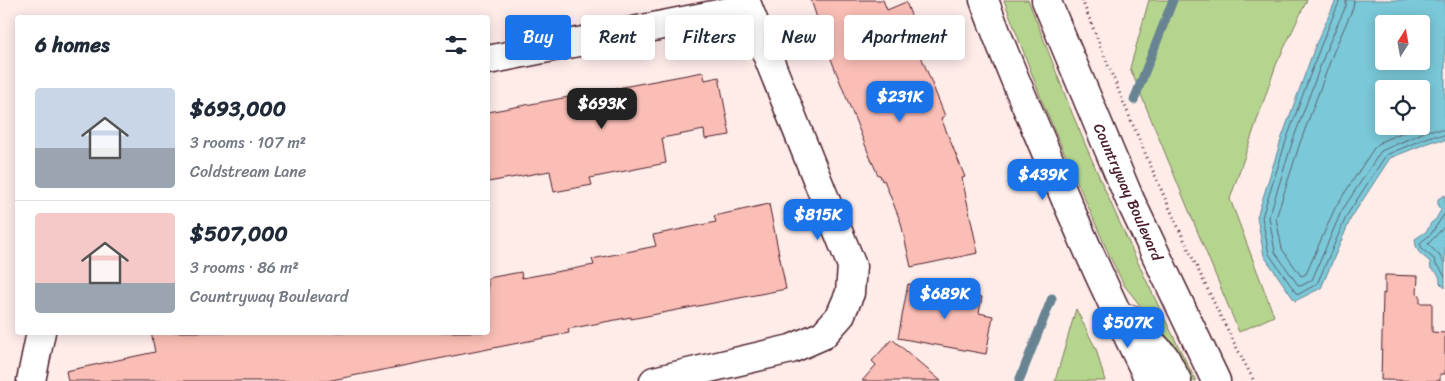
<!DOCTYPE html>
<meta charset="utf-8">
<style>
body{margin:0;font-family:Sriracha,sans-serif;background:#f2f2f3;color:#1f2937;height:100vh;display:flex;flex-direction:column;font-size:19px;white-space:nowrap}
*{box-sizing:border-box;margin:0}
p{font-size:16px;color:#747a83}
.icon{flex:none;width:28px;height:28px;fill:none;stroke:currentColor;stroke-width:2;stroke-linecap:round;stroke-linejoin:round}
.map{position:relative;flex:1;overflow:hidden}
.drawer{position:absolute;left:15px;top:15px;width:475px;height:320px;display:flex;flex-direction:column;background:#fff;border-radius:5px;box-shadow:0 2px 12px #0003}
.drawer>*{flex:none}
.banner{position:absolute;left:505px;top:15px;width:475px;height:45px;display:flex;gap:10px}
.needle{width:32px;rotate:11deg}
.buttons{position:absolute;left:1375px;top:15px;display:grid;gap:10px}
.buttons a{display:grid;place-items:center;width:55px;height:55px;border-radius:5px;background:#fff;box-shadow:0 2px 12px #0003;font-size:25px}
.price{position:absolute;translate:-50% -42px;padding:0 11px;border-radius:10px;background:#1a73e8;color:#fff;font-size:16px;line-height:32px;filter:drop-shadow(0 1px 2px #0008)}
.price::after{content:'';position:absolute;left:50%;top:30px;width:15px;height:11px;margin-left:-8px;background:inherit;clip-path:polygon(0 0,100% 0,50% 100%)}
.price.selected{background:#222;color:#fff}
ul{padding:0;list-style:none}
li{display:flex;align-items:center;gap:15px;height:125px;padding:0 20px}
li+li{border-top:1px solid #e0e1e3}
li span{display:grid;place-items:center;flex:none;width:140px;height:100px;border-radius:5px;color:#555}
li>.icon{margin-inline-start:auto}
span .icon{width:60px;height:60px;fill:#fffc;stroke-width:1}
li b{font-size:21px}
h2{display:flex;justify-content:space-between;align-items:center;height:60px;padding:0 20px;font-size:21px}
.chip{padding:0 18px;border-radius:5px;background:#fff;box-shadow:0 2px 12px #0003;font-size:18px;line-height:45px}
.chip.selected{background:#1a73e8;color:#fff}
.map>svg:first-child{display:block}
.green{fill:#b5d58e;stroke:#807a5c}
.water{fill:#7ac8d8;stroke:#678493;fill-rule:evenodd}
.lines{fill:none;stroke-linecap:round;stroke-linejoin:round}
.shore{stroke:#5d6370;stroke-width:1}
.stream{stroke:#678493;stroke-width:9}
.building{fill:#fabeb6;stroke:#4a1f2b}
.street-casing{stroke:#4a1f2b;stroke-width:31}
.secondary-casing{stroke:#4a1f2b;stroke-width:31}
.path{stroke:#4a1f2b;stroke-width:3;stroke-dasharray:1 4;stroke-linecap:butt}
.street{stroke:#fff;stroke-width:28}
.secondary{stroke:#fff;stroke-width:28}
.labels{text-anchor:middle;stroke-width:4;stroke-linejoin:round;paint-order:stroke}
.street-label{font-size:15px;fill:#4a1f2b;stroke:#fff}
</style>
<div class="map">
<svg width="1445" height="381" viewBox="0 0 1445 381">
<rect width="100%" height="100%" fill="#feece9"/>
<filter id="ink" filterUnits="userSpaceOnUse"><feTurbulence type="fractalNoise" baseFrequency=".02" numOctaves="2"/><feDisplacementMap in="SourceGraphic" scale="10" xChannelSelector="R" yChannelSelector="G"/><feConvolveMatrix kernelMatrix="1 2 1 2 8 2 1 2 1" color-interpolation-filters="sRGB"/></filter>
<g filter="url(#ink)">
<g class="green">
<path d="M1004,0H1028C1043,37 1057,75 1072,113C1110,204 1151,294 1196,381H1188L1165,337L1124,285L1111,259L1044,106Z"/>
<polygon points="1149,0 1307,0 1276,65 1230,199 1274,316 1239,332 1130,68"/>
<polygon points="1076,309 1096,349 1105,381 1055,381"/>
</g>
<g class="water">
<path d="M1336,0H1445V141H1433L1390,158L1351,218L1321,288L1295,301L1264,256L1257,217L1282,137L1316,44ZM1384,24H1421V61H1384ZM1384,89H1421V126H1384Z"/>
<path d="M1445,195V288L1440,283C1440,276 1438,272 1431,269L1430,262C1421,253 1416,254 1415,239L1427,231L1431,223L1436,219L1441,210L1438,206V199Z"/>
</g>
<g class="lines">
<g class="shore">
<polyline points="1340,0 1321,45 1287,138 1262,217 1269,254 1296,293 1299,294 1317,284 1347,215 1386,155 1431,136 1445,136"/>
<polyline points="1346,0 1346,6 1327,48 1293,140 1269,217 1275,252 1298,285 1301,286 1312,280 1341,212 1381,151 1429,130 1445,130"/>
<polyline points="1354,0 1353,8 1334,51 1300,143 1276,218 1282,249 1301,276 1306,274 1335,208 1374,148 1382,141 1418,126"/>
<polyline points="1445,213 1431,234 1420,243 1422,249 1434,259 1436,265 1440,268 1445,277"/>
<polyline points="1445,226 1428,244 1439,255 1445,264"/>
</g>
<g class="stream">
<polyline points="1134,100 1173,0"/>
<polyline points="1019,381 1052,298"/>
</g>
</g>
<g class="building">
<polygon points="811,0 883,0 887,10 906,2 920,39 915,41 945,116 941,118 965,177 962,178 978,253 911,267 901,223 884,180 882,181 880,175 878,175 870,157 831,59"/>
<polygon points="703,72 705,80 719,77 730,135 705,139 704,130 662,138 666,163 590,178 592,185 554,192 550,171 488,182 488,112"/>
<polygon points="769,204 786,289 631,319 631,317 568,329 569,333 327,381 68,381 66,371 155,352 151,332 488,332 488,278 521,272 522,278 594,265 592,259 656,246 653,235 716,222 714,216"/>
<polygon points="1385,275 1418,276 1417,294 1420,295 1420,303 1432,303 1432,332 1445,333 1445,374 1440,374 1440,381 1381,380 1383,293 1385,294"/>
<polygon points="908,284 982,297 979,313 993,316 986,354 898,338"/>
<polygon points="892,339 941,381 862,381 876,365 872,361"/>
</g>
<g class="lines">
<g class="street-casing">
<g id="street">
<polyline points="488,60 748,8"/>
<polyline points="31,381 41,332"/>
<polyline points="654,381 791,349 823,335 840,316 850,293 852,266 745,0"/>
</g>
</g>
<g class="secondary-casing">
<g id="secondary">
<path d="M984,0C1001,47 1020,92 1040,138C1074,221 1110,301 1150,381"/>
<polyline points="1046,0 1130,200 1216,381"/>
<polyline points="1129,319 1164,356 1177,381"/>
</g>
</g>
<path class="path" d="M1082,0C1133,130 1189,258 1254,381"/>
<use href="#street" class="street"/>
<use href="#secondary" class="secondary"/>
</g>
</g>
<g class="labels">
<g class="street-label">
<text transform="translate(1128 192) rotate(66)" y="5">Countryway Boulevard</text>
</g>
</g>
</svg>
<div class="buttons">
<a><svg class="needle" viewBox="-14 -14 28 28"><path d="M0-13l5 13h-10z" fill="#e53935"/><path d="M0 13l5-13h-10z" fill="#747a83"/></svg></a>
<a><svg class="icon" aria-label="locate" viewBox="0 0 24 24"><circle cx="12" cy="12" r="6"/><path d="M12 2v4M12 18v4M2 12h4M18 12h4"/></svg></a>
</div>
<b class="price" style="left:900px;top:123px">$231K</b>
<b class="price selected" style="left:602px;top:130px">$693K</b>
<b class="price" style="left:1043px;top:201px">$439K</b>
<b class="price" style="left:818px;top:241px">$815K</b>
<b class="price" style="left:945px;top:320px">$689K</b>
<b class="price" style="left:1128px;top:349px">$507K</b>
<div class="banner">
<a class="chip selected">Buy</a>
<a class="chip">Rent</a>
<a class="chip">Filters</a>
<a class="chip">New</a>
<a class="chip">Apartment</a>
</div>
<section class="drawer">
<h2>6 homes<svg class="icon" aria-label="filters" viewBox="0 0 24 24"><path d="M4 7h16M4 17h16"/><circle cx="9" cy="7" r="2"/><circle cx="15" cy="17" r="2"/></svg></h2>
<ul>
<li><span style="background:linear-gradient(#c9d6e8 60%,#9aa5b1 0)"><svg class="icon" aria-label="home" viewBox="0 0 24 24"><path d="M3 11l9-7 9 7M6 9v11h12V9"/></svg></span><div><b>$693,000</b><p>3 rooms · 107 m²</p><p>Coldstream Lane</p></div></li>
<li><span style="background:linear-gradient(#f6c9c9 70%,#9aa5b1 0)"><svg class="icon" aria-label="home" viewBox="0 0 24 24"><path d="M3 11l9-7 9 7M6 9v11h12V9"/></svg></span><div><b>$507,000</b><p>3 rooms · 86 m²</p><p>Countryway Boulevard</p></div></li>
</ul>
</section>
</div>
